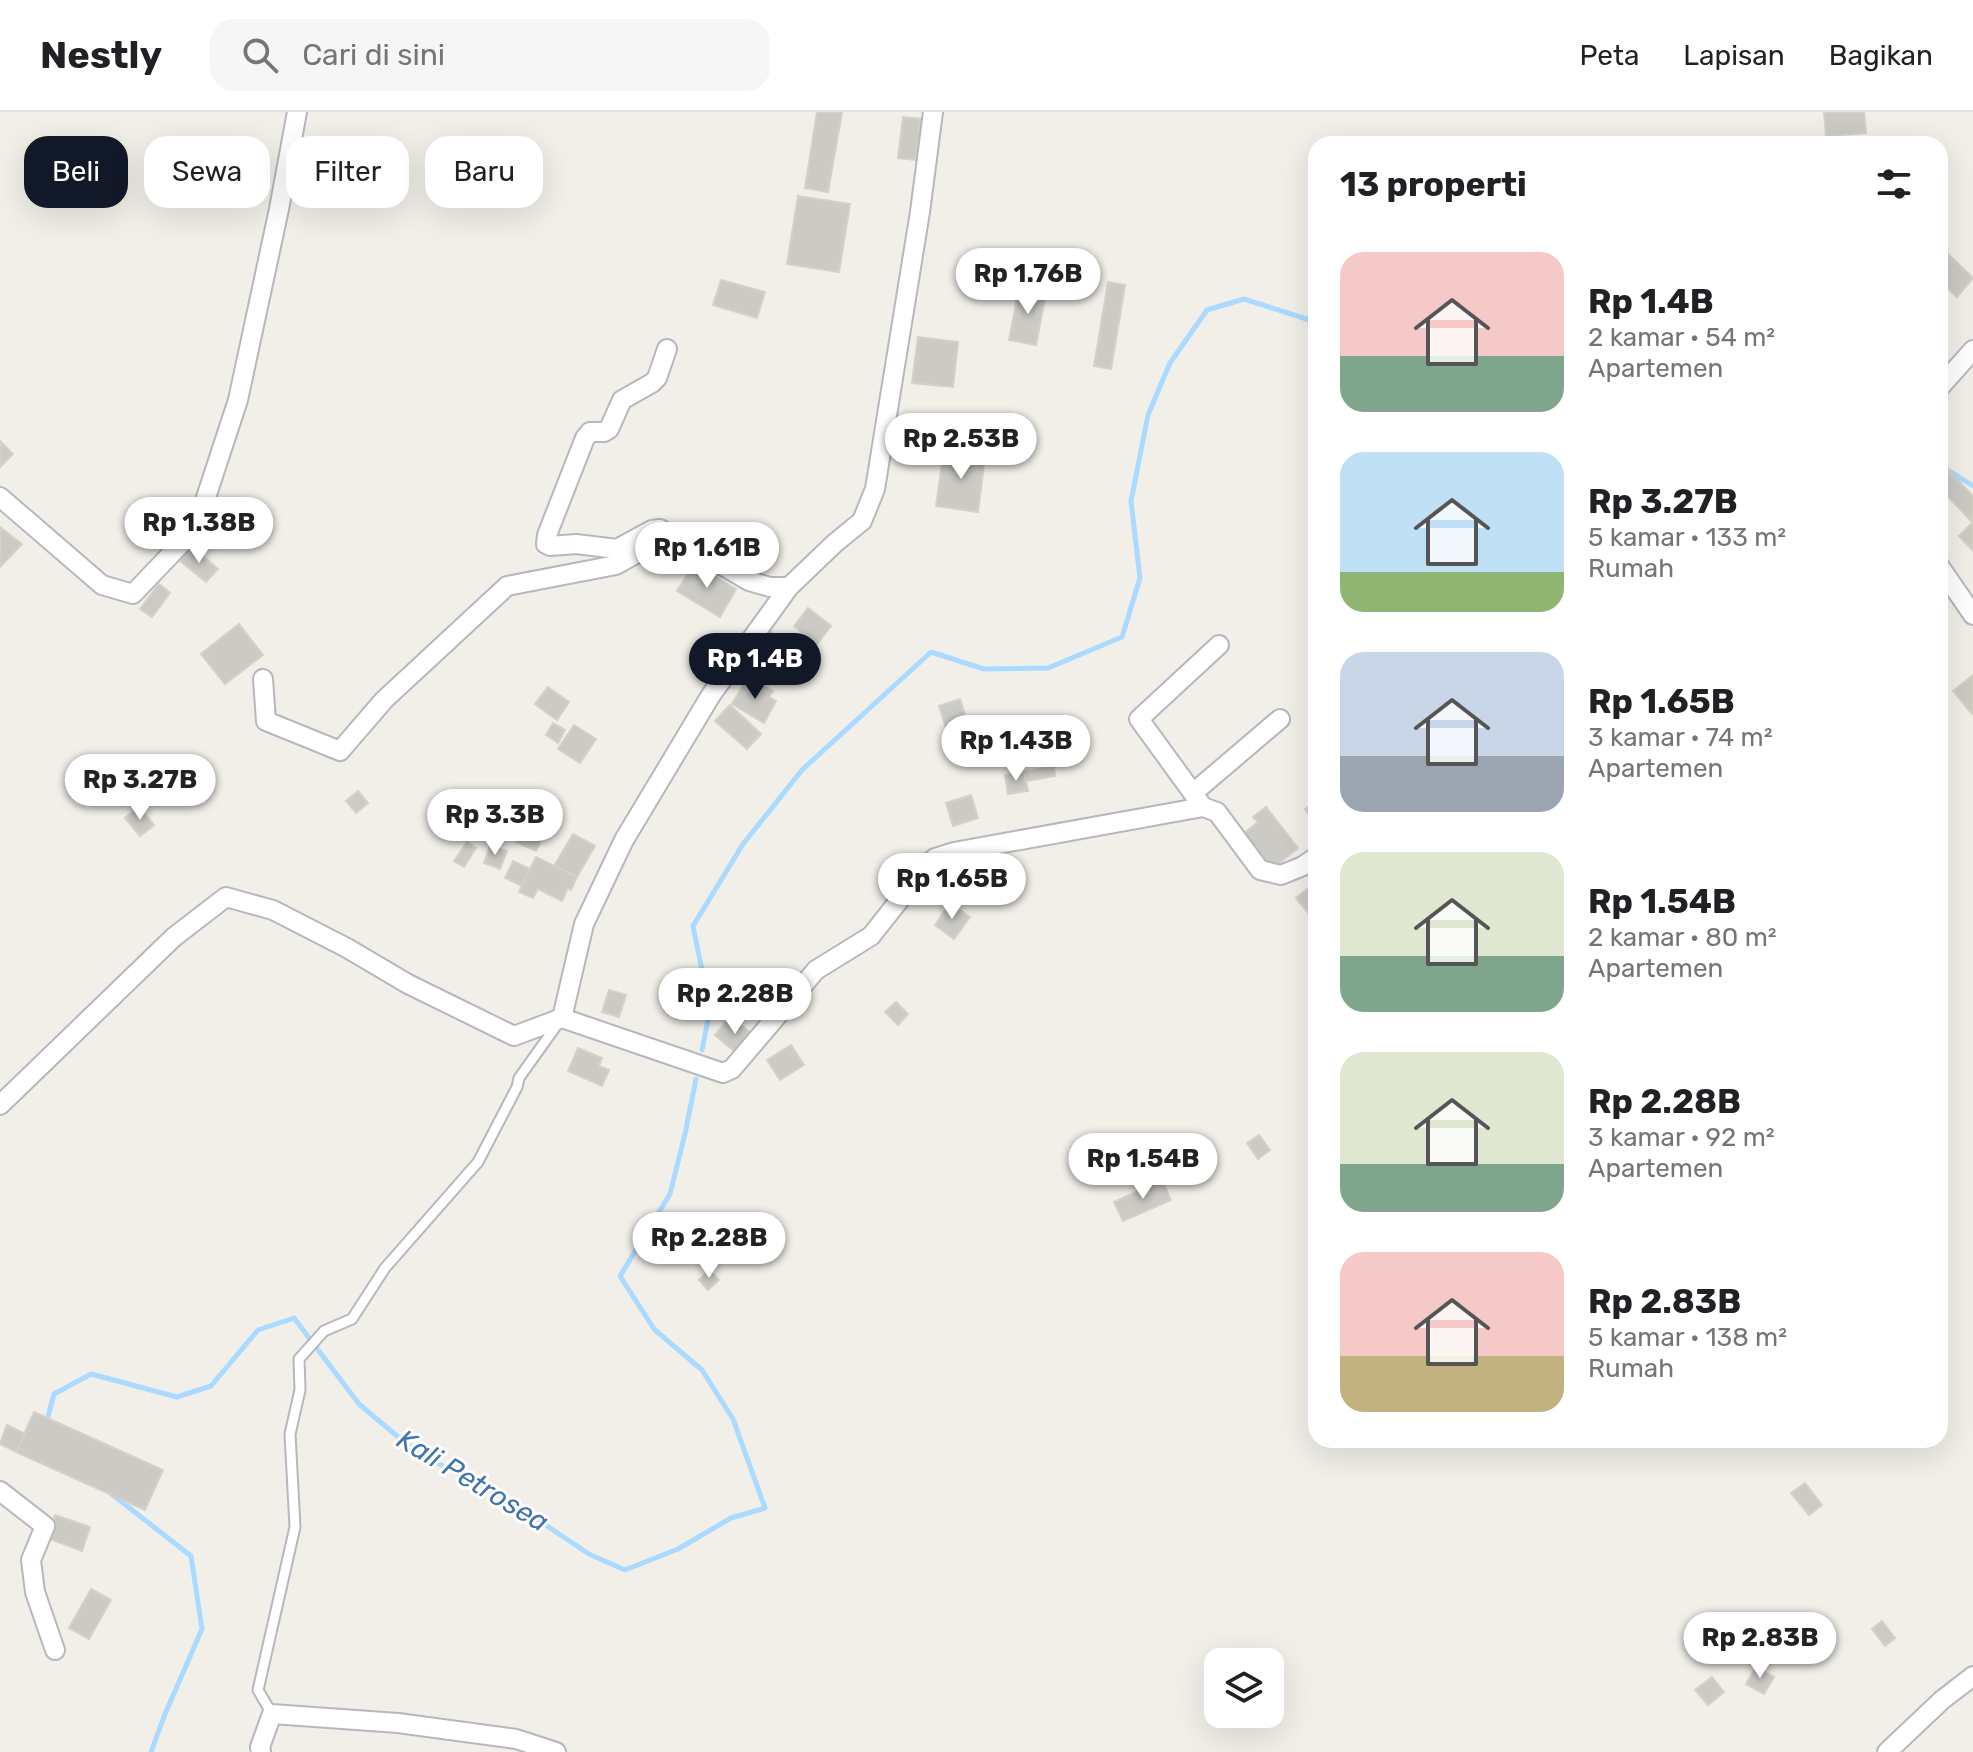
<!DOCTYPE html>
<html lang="id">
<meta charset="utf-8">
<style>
body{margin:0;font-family:Rubik,sans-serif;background:#f6f6f6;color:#202124;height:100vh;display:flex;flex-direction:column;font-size:30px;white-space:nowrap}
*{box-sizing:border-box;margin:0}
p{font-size:26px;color:#757577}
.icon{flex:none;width:44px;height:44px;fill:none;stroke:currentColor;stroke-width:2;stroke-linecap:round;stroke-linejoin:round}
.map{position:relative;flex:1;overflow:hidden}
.side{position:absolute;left:1308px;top:24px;width:640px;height:1312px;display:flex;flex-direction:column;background:#fff;border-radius:24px;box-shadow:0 8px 32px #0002}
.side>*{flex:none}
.banner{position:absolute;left:24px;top:24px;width:760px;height:72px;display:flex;gap:16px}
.controls{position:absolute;left:1204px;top:1536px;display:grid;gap:16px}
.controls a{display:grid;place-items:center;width:80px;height:80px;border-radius:16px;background:#fff;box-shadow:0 8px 32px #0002;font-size:40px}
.price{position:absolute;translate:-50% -68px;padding:0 18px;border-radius:28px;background:#fff;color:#222;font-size:26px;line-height:52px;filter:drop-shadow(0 2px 4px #0008)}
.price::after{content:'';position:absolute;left:50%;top:48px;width:24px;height:18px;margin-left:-12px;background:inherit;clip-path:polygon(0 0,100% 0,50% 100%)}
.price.current{background:#111827;color:#fff}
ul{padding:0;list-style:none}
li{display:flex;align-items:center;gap:24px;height:200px;padding:0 32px}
li span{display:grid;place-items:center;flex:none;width:224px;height:160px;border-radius:24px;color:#555}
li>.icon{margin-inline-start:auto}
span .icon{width:96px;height:96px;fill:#fffc;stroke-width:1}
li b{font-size:34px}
h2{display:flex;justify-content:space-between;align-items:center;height:96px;padding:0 32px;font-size:34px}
.chip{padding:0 28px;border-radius:24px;background:#fff;box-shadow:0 8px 32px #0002;font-size:28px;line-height:72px}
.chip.current{background:#111827;color:#fff}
header{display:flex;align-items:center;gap:48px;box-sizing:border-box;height:112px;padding:0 40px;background:#fff;border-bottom:2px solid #e0e0e0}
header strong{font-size:38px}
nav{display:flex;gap:44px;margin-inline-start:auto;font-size:28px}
.search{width:560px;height:72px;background:#f6f6f6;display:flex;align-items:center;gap:20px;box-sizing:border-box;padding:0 28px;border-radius:24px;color:#757577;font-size:30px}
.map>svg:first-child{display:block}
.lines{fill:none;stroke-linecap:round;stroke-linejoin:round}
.stream{stroke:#aadaff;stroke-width:5}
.building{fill:#cccac5;stroke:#d6d1c6;stroke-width:2}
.service-casing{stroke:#b5b8bc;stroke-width:13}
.minor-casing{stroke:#b5b8bc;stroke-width:22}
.service{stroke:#fff;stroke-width:9}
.minor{stroke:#fff;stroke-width:18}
.labels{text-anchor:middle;stroke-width:6;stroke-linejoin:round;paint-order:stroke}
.water-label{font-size:28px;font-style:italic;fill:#4174aa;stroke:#fff}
</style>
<header>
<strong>Nestly</strong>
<div class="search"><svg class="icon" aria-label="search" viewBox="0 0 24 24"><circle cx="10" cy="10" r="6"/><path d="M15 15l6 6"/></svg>Cari di sini</div>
<nav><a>Peta</a><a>Lapisan</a><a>Bagikan</a></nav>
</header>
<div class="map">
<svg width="1973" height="1640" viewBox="0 0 1973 1640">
<rect width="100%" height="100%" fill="#f1efe8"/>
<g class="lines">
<g class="stream">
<polyline points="1940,353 1973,374"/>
<polyline points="702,938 710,898 693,814 743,732 802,658 931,540 984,557 1048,556 1122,525 1140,466 1131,389 1148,303 1170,251 1207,198 1244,187 1316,210"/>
<polyline points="46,1312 54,1282 91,1262 177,1285 211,1274 258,1218 294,1206 359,1292 416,1340 508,1388 589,1442 625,1458 678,1437 731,1406 765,1396 733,1307 702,1258 654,1217 620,1164 670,1082 685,1022 696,967"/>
<polyline points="109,1380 191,1444 202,1517 165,1602 151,1640"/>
</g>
</g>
<g class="building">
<polygon points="817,0 842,0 828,80 805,76"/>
<polygon points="1824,0 1864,0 1866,21 1826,24"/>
<polygon points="903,5 921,7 916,48 898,46"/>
<polygon points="798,84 850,92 839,160 787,152"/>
<polygon points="1946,140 1973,166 1957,185 1940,169 1940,147"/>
<polygon points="721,168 765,180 757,206 713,193"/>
<polygon points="1108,170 1125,173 1111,257 1094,254"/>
<polygon points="1019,176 1046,181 1036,233 1009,228"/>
<polygon points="918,225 958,230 953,275 912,271"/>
<polygon points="0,329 13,342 0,355"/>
<polygon points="944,338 985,344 978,400 936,394"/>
<polygon points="1948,358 1973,384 1973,407 1971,409 1940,376 1940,361"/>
<polygon points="143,397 166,407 157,427 134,417"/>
<polygon points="1973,410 1973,439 1959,424"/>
<polygon points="0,415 22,432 0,455"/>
<polygon points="192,435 218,457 206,470 180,449"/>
<polygon points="694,452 736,477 720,505 677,479"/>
<polygon points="159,472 170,481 152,505 140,497"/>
<polygon points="808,496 831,514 817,532 794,514"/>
<polygon points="239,512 263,543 225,572 201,542"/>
<polygon points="770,519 780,529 771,539 761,529"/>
<polygon points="764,537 772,543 776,538 786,545 770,568 754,558 761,548 757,546"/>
<polygon points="1973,563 1973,601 1972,602 1953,579"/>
<polygon points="757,569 773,579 769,585 776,589 764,611 732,592 745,570 753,576"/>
<polygon points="548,575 569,590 557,608 535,592"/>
<polygon points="960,587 969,616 948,622 939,594"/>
<polygon points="730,593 761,622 747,637 715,609"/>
<polygon points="553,611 565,618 558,631 546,623"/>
<polygon points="574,613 596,627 580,651 558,637"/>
<polygon points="1054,654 1055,664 1026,669 1024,660"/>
<polygon points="1024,660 1028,679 1008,682 1005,663"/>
<polygon points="358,679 368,691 356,701 346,689"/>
<polygon points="971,683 978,706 953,714 946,691"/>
<polygon points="1316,690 1316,712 1305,697"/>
<polygon points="139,695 154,713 140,724 125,706"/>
<polygon points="1266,695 1298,736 1272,757 1243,722 1258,710 1253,705"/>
<polygon points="527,709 546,719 536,739 516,730"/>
<polygon points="573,722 595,734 577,765 554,754"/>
<polygon points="467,730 476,736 464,755 454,749"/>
<polygon points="490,734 507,739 500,757 484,751"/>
<polygon points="536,745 577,765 571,778 568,776 562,789 538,777 533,786 519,780"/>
<polygon points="513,749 530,757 522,774 505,766"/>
<polygon points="1311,774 1316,780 1316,811 1296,786"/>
<polygon points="950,791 970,805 954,827 935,813"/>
<polygon points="609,878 626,883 619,905 602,900"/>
<polygon points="896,890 908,902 898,913 885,900"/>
<polygon points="730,905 756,925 740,944 715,923"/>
<polygon points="791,933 804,953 780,968 767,948"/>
<polygon points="578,936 602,946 599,954 609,958 602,974 568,959"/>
<polygon points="1259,1023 1270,1038 1258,1047 1247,1031"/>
<polygon points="1162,1068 1171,1088 1123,1109 1114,1090"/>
<polygon points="709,1158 719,1168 708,1178 699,1168"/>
<polygon points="34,1300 163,1358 145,1398 16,1340"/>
<polygon points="7,1313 25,1322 16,1340 0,1332"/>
<polygon points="1805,1371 1822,1393 1809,1403 1791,1381"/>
<polygon points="55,1403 90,1415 82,1439 47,1426"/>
<polygon points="91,1477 111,1488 89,1527 69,1516"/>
<polygon points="1882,1509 1895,1526 1885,1534 1872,1517"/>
<polygon points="1756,1555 1774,1565 1764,1582 1746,1572"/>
<polygon points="1712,1565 1724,1580 1708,1593 1695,1578"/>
</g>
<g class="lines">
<g class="service-casing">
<polyline id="service" points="272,1602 258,1578 295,1415 290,1322 300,1278 299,1247 324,1219 352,1207 385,1156 478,1050 517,975 519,966 559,910"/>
</g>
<g class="minor-casing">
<g id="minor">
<polyline points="667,237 657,266 652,271 622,288 609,317 604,320 590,320 585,326 547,423 546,432 550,434 576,432 617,437 652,418 660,417 749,469 770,475 789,475 835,431 862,409 875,377 920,100 933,0"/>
<polyline points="1940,275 1973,238"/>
<polyline points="0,385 102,473 133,482 196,416 238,288 279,97 297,0"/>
<polyline points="1940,455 1973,503"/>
<polyline points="263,567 266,609 340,639 384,588 507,474 616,453 670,423"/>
<polyline points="1193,681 1280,607"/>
<polyline points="1203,695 1139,607 1219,533"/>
<polyline points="562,906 584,812 624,728 711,583 789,475"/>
<polyline points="0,993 174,825 226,785 273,798 347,836 408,872 514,924 562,906 723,961 732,957 816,858 871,824 928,752 935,746 954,740 1203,695 1217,700 1260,758 1281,763 1303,754 1316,745"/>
<polyline points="0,1379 45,1414 31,1448 35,1480 55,1538"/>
<polyline points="261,1640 260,1635 272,1602 398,1611 516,1627 556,1640"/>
<polyline points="1887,1640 1942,1588 1973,1564"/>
</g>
</g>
<use href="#service" class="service"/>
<use href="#minor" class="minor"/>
</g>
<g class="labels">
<g class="water-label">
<text transform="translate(473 1368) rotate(31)" y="10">Kali Petrosea</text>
</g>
</g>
</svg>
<div class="controls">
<a><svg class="icon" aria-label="layers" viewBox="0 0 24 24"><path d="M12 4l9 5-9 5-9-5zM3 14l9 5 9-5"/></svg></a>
</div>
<b class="price" style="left:1028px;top:204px">Rp 1.76B</b>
<b class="price" style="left:961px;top:369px">Rp 2.53B</b>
<b class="price" style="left:199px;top:453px">Rp 1.38B</b>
<b class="price" style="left:707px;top:478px">Rp 1.61B</b>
<b class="price current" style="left:755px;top:589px">Rp 1.4B</b>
<b class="price" style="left:1016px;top:671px">Rp 1.43B</b>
<b class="price" style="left:140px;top:710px">Rp 3.27B</b>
<b class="price" style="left:495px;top:745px">Rp 3.3B</b>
<b class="price" style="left:952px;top:809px">Rp 1.65B</b>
<b class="price" style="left:735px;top:924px">Rp 2.28B</b>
<b class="price" style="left:1143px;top:1089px">Rp 1.54B</b>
<b class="price" style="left:709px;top:1168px">Rp 2.28B</b>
<b class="price" style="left:1760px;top:1568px">Rp 2.83B</b>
<div class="banner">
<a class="chip current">Beli</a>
<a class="chip">Sewa</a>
<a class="chip">Filter</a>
<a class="chip">Baru</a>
</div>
<section class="side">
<h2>13 properti<svg class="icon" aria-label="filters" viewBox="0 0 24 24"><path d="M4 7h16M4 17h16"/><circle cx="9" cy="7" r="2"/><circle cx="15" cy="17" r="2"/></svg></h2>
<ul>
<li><span style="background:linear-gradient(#f6c9c9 65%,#7fa58c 0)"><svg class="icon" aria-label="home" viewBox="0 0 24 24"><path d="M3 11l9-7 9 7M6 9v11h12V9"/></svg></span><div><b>Rp 1.4B</b><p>2 kamar · 54 m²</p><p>Apartemen</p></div></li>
<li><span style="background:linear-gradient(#bfe0f5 75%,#8fb573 0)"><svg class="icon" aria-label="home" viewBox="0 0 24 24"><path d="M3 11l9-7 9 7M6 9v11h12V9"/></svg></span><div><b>Rp 3.27B</b><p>5 kamar · 133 m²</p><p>Rumah</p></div></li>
<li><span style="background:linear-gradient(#c9d6e8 65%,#9aa5b1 0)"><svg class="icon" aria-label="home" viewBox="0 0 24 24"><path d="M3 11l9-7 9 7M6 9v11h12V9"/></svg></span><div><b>Rp 1.65B</b><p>3 kamar · 74 m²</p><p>Apartemen</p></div></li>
<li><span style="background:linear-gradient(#dfe7d0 65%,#7fa58c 0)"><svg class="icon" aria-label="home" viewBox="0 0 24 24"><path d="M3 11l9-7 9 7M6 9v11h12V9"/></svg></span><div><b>Rp 1.54B</b><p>2 kamar · 80 m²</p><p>Apartemen</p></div></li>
<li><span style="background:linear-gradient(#dfe7d0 70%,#7fa58c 0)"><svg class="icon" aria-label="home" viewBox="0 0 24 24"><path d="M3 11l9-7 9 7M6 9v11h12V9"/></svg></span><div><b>Rp 2.28B</b><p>3 kamar · 92 m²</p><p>Apartemen</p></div></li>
<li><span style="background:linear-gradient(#f6c9c9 65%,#c2b280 0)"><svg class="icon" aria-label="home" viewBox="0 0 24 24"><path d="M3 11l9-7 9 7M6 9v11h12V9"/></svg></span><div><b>Rp 2.83B</b><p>5 kamar · 138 m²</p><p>Rumah</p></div></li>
</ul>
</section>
</div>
